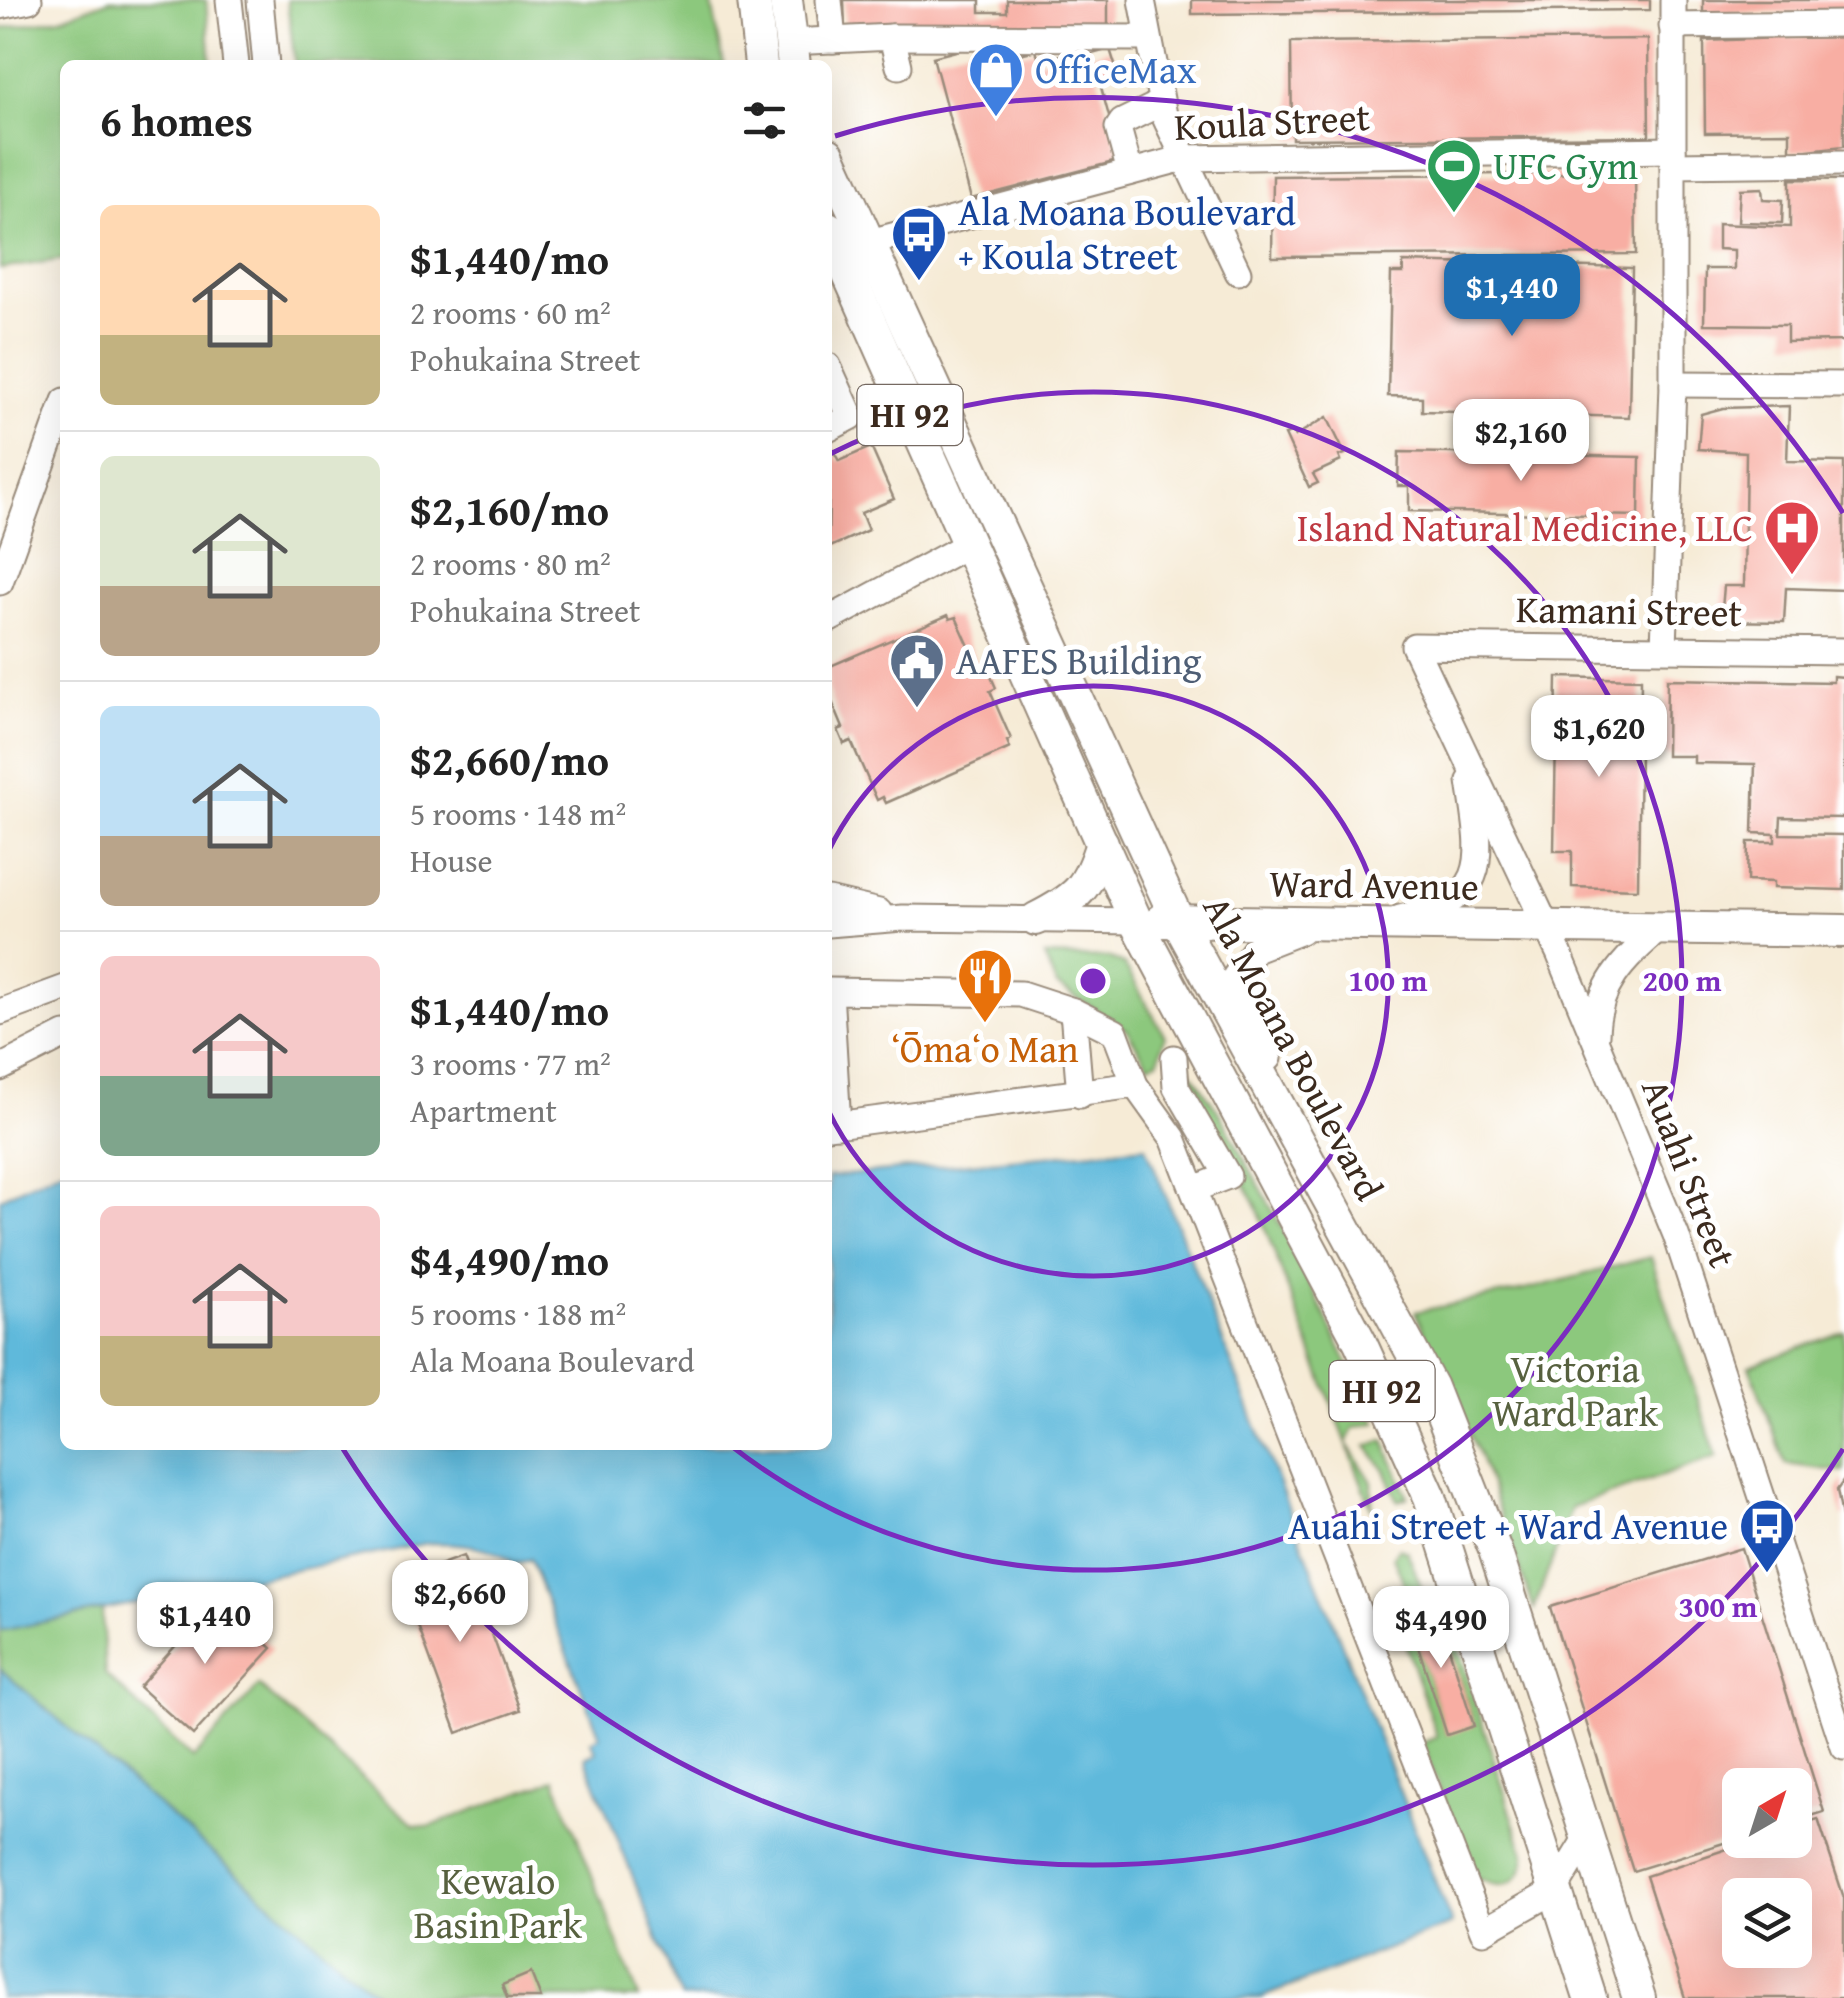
<!DOCTYPE html>
<meta charset="utf-8">
<style>
body{margin:0;font-family:"Gentium Book Plus",serif;background:#f6f6f6;color:#222;height:100vh;display:flex;flex-direction:column;font-size:38px;white-space:nowrap}
*{box-sizing:border-box;margin:0}
p{font-size:32px;color:#767676}
.icon{flex:none;width:55px;height:55px;fill:none;stroke:currentColor;stroke-width:2;stroke-linecap:round;stroke-linejoin:round}
.map{position:relative;flex:1;overflow:hidden}
.side{position:absolute;left:60px;top:60px;width:772px;height:1390px;display:flex;flex-direction:column;background:#fff;border-radius:15px;box-shadow:0 10px 40px #0002}
.side>*{flex:none}
.needle{width:65px;rotate:39deg}
.buttons{position:absolute;left:1722px;top:1768px;display:grid;gap:20px}
.buttons a{display:grid;place-items:center;width:90px;height:90px;border-radius:15px;background:#fff;box-shadow:0 10px 40px #0002;font-size:50px}
.price{position:absolute;translate:-50% -85px;padding:0 22px;border-radius:20px;background:#fff;color:#222;font-size:32px;line-height:65px;filter:drop-shadow(0 2px 5px #0008)}
.price::after{content:'';position:absolute;left:50%;top:60px;width:30px;height:22px;margin-left:-15px;background:inherit;clip-path:polygon(0 0,100% 0,50% 100%)}
.price.on{background:#1f6fb2;color:#fff}
ul{padding:0;list-style:none}
li{display:flex;align-items:center;gap:30px;height:250px;padding:0 40px}
li+li{border-top:2px solid #e0e0e0}
li span{display:grid;place-items:center;flex:none;width:280px;height:200px;border-radius:15px;color:#555}
li>.icon{margin-inline-start:auto}
span .icon{width:120px;height:120px;fill:#fffc;stroke-width:1}
li b{font-size:42px}
h2{display:flex;justify-content:space-between;align-items:center;height:120px;padding:0 40px;font-size:42px}
.map>svg:first-child{display:block}
.green{fill:#8cc87d;stroke:#64794e;stroke-width:2.5}
.water{fill:#5eb9db;stroke:#4c727c;stroke-width:2.5}
.building{fill:#f8aea3;fill-rule:evenodd}
.lines{fill:none;stroke-linecap:round;stroke-linejoin:round}
.minor-casing{stroke:#988a7a;stroke-width:29}
.major-casing{stroke:#988a7a;stroke-width:36}
.minor{stroke:#fff;stroke-width:25}
.major{stroke:#fff;stroke-width:32}
.ring{fill:none;stroke:#7b2cbf;stroke-width:5}
.labels{text-anchor:middle;stroke-width:10;stroke-linejoin:round;paint-order:stroke}
.shield{fill:#fff;stroke:#766a62;stroke-width:2.5}
.shield-label{font-size:35px;font-weight:bold;fill:#3b2a1e}
.shop-label{font-size:38px;fill:#366cbe;stroke:#fff;text-anchor:start}
.street-label{font-size:38px;fill:#3b2a1e;stroke:#fff}
.leisure-label{font-size:38px;fill:#27864d;stroke:#fff;text-anchor:start}
.transit-label{font-size:38px;fill:#164399;stroke:#fff;text-anchor:start}
.health-label{font-size:38px;fill:#be3a42;stroke:#fff;text-anchor:end}
.service-label{font-size:38px;fill:#4e5e75;stroke:#fff;text-anchor:start}
.food-label{font-size:38px;fill:#c56008;stroke:#fff}
.park-label{font-size:38px;fill:#57613f;stroke:#fff}
.centre{fill:#7b2cbf;stroke:#fff;stroke-width:5}
.ring-label{font-size:30px;text-anchor:middle;font-weight:bold;fill:#7b2cbf;stroke:#fff;stroke-width:10;stroke-linejoin:round;paint-order:stroke}
</style>
<div class="map">
<svg width="1844" height="1998" viewBox="0 0 1844 1998">
<rect width="100%" height="100%" fill="#fff"/>
<filter id="ink" filterUnits="userSpaceOnUse"><feTurbulence type="fractalNoise" baseFrequency=".01" numOctaves="2"/><feDisplacementMap in="SourceGraphic" scale="20" xChannelSelector="R" yChannelSelector="G"/><feConvolveMatrix kernelMatrix="1 2 1 2 8 2 1 2 1" color-interpolation-filters="sRGB"/></filter>
<filter id="wash" filterUnits="userSpaceOnUse"><feTurbulence type="fractalNoise" baseFrequency=".0048" numOctaves="4" result="noise"/><feDisplacementMap in="SourceGraphic" scale="40" xChannelSelector="R" yChannelSelector="G"/><feGaussianBlur stdDeviation="2.25" result="paint"/><feColorMatrix in="noise" values="0 0 0 0 0 0 0 0 0 0 0 0 0 0 0 0 0 1.4 0 .05"/><feComposite in="paint" operator="in"/></filter>
<g filter="url(#wash)">
<rect width="100%" height="100%" fill="#f6ebd6"/>
<g class="green">
<polygon points="110,0 206,0 211,65 65,65 65,259 0,269 0,29 60,18"/>
<polygon points="287,0 711,0 724,65 295,65"/>
<polygon points="1044,956 1110,958 1124,964 1165,1036 1158,1061 1148,1064 1127,1030 1056,985"/>
<polygon points="1188,1067 1220,1114 1293,1248 1376,1423 1354,1428 1347,1443 1372,1482 1372,1510 1255,1202 1191,1092"/>
<polygon points="1651,1257 1717,1457 1572,1507 1534,1609 1480,1457 1415,1312 1530,1289"/>
<polygon points="1844,1332 1844,1472 1786,1464 1749,1366"/>
<polygon points="1384,1440 1408,1497 1398,1501 1385,1470 1367,1446"/>
<polygon points="1399,1548 1407,1551 1428,1603 1401,1614 1408,1593 1393,1557"/>
<path d="M1444,1604L1525,1856C1524,1883 1502,1892 1481,1879L1475,1882L1422,1743L1437,1737L1398,1622L1409,1619L1447,1734L1474,1725L1436,1607Z"/>
<polygon points="102,1610 105,1674 193,1759 259,1686 414,1825 429,1827 555,1779 639,1998 380,1998 0,1669 0,1631"/>
</g>
<g class="water">
<path d="M1146,1146L1452,1924L1261,1998H681L585,1757L596,1752L591,1741L600,1736L530,1559L514,1565C495,1544 454,1543 428,1543L0,1631V1198L65,1167V1445H828V1177Z"/>
<polygon points="0,1669 377,1995 380,1998 0,1998"/>
</g>
<g id="blocks">
<g class="building">
<polygon points="844,0 980,0 980,12 1007,12 1007,0 1108,0 1108,28 845,30"/>
<polygon points="1192,0 1650,0 1650,10 1192,14"/>
<polygon points="1703,0 1844,0 1844,14 1703,12"/>
<polygon points="1800,37 1844,37 1844,146 1790,152 1790,132 1705,133 1704,41"/>
<polygon points="1648,39 1649,136 1292,139 1291,42"/>
<polygon points="979,45 984,63 1036,50 1039,61 1076,51 1078,58 1110,49 1116,68 1097,73 1121,160 971,199 933,57"/>
<polygon points="1635,173 1636,254 1272,257 1273,176"/>
<polygon points="1790,179 1844,180 1844,341 1787,342 1787,325 1704,324 1705,269 1734,269 1734,250 1718,249 1718,224 1790,227"/>
<polygon points="1762,188 1763,199 1783,200 1782,223 1738,222 1740,189"/>
<polygon points="1403,262 1632,268 1629,417 1422,411 1422,397 1388,396 1391,273 1403,273"/>
<polygon points="1789,406 1787,461 1844,462 1844,590 1786,588 1784,622 1721,621 1724,586 1744,586 1746,452 1698,449 1701,414 1723,408"/>
<polygon points="1327,417 1345,454 1339,456 1341,461 1313,474 1318,483 1309,487 1285,435 1293,432 1295,436"/>
<polygon points="830,445 839,461 871,447 894,499 861,513 868,530 828,548"/>
<polygon points="1399,452 1640,457 1639,516 1409,511 1409,486 1398,486"/>
<polygon points="948,615 950,619 956,617 982,675 989,672 996,688 990,691 1011,739 1007,741 1010,748 886,803 883,797 877,800 851,741 844,744 838,730 843,728 828,692 828,667"/>
<polygon points="1833,676 1844,677 1844,818 1781,817 1780,834 1844,835 1844,890 1773,888 1773,882 1747,881 1748,842 1775,842 1775,834 1753,833 1755,764 1694,763 1694,756 1666,756 1667,679 1833,682"/>
<polygon points="1557,677 1641,679 1638,889 1572,887 1572,851 1554,851"/>
<polygon points="1844,1480 1844,1517 1842,1517 1837,1490"/>
<polygon points="1741,1548 1824,1812 1795,1821 1795,1785 1740,1785 1740,1838 1633,1871 1550,1607"/>
<polygon points="463,1556 520,1710 457,1733 401,1579"/>
<polygon points="217,1599 272,1648 193,1735 139,1687"/>
<polygon points="1436,1607 1474,1726 1447,1735 1409,1619"/>
<path d="M1818,1819L1844,1898V1998H1685L1646,1876L1754,1840H1795V1826ZM1740,1895H1795V1950H1740Z"/>
<polygon points="531,1973 541,1998 507,1998 502,1985"/>
</g>
</g>
</g>
<g filter="url(#ink)">
<use href="#blocks" fill-opacity="0" stroke="#988a7a" stroke-width="2.5"/>
<g class="lines">
<g class="minor-casing">
<g id="minor">
<polyline points="229,0 236,65"/>
<polyline points="260,0 266,65"/>
<polyline points="829,0 833,40"/>
<polyline points="1142,0 1164,115 1238,272"/>
<polyline points="0,6 29,0"/>
<polyline points="1672,26 1844,24"/>
<polyline points="892,37 1147,38"/>
<polyline points="790,42 892,37 899,66"/>
<polyline points="1673,165 1844,163"/>
<polyline points="1130,172 1118,128 1122,122 1161,103"/>
<polyline points="855,246 1184,158 1673,150"/>
<polyline points="828,366 851,417 828,429"/>
<polyline points="1673,384 1844,385"/>
<polyline points="0,582 65,401"/>
<polyline points="828,620 967,545"/>
<polyline points="1664,648 1673,384 1673,0"/>
<polyline points="1844,651 1414,646 1559,953 1676,1235 1844,1747"/>
<polyline points="828,900 879,912"/>
<path d="M1400,918C1495,899 1481,858 1470,781"/>
<polyline points="828,924 903,918 1136,921"/>
<polyline points="0,1012 65,988"/>
<path d="M1596,1035C1597,985 1623,961 1659,929"/>
<polyline points="1174,1058 1176,1087 1228,1176 1194,1189"/>
<polyline points="1269,1058 1239,999 1235,977 1255,949 1301,931"/>
<polyline points="0,1068 65,1035"/>
<polyline points="1080,1095 1073,1011 1115,1032 1135,1085 1173,1138 1483,1931 1554,1891 1587,1837"/>
<polyline points="838,1125 830,991 1021,994 1073,1011"/>
<polyline points="828,1126 1135,1085"/>
</g>
</g>
<g class="major-casing">
<g id="major">
<polyline points="754,0 761,65"/>
<polyline points="786,0 794,65"/>
<polyline points="828,154 1178,921 1431,1387 1495,1550 1639,1998"/>
<polyline points="828,228 1136,921 1360,1342 1430,1497 1590,1998"/>
<path d="M1036,919C1077,898 1088,889 1102,843"/>
<polyline points="1161,921 1844,931"/>
</g>
</g>
<use href="#minor" class="minor"/>
<use href="#major" class="major"/>
</g>
</g>
<g class="ring">
<path d="M828 852A295 295 0 1 1 828 1110"/>
<path d="M830 454A589 589 0 1 1 730 1445"/>
<path d="M1843 1449A884 884 0 0 1 343 1449M835 136A884 884 0 0 1 1843 513"/>
</g>
<defs>
<g id="shop-pin" transform="scale(2.875)"><path d="M0 17L-7.5 6A9.5 9.5 0 1 1 7.5 6Z" fill="#3f7fe0" stroke="#fff"/><path d="M-5-2.5h2.3a2.7 3.5 0 0 1 5.4 0H5L5.5 6h-11ZM-1.5-2.5h3a1.5 2.3 0 0 0-3 0Z" fill="#fff"/></g>
<g id="stadium-pin" transform="scale(2.875)"><path d="M0 17L-7.5 6A9.5 9.5 0 1 1 7.5 6Z" fill="#2e9e5b" stroke="#fff"/><path d="M0-5a6.5 5 0 1 0 0 10a6.5 5 0 1 0 0-10ZM-3.5-1.8h7v3.6h-7Z" fill="#fff"/></g>
<g id="bus-pin" transform="scale(2.875)"><path d="M0 17L-7.5 6A9.5 9.5 0 1 1 7.5 6Z" fill="#1a4fb4" stroke="#fff"/><path d="M-5-6H5V4H4V6H2V4H-2V6H-4V4H-5ZM-3.5-4V0h7V-4ZM-3.5 1.2v1.5H-2V1.2ZM2 1.2v1.5H3.5V1.2Z" fill="#fff"/></g>
<g id="hospital-pin" transform="scale(2.875)"><path d="M0 17L-7.5 6A9.5 9.5 0 1 1 7.5 6Z" fill="#e0444e" stroke="#fff"/><path d="M-5-5h3v3.5h4V-5h3V5h-3V1.5h-4V5h-3Z" fill="#fff"/></g>
<g id="civic-pin" transform="scale(2.875)"><path d="M0 17L-7.5 6A9.5 9.5 0 1 1 7.5 6Z" fill="#5c6f8a" stroke="#fff"/><path d="M-.6-6.5H3V-4.5H.6V-3L4-1V1h2V6H-6V1h2V-1L-.6-3ZM-1.2 2.5V6h2.4V2.5Z" fill="#fff"/></g>
<g id="restaurant-pin" transform="scale(2.875)"><path d="M0 17L-7.5 6A9.5 9.5 0 1 1 7.5 6Z" fill="#e8710a" stroke="#fff"/><path d="M-5-6h1v4h1v-4h1v4h1v-4h1v5L-1.5 .5V6h-2V.5L-5-1ZM5-6V6H3V1.5H1.5Q1.5-4 5-6Z" fill="#fff"/></g>
</defs>
<g fill-rule="evenodd">
<use href="#shop-pin" x="996" y="70"/>
<use href="#stadium-pin" x="1454" y="166"/>
<use href="#bus-pin" x="919" y="234"/>
<use href="#hospital-pin" x="1792" y="528"/>
<use href="#civic-pin" x="917" y="661"/>
<use href="#restaurant-pin" x="985" y="976"/>
<use href="#bus-pin" x="1767" y="1526"/>
</g>
<g class="labels">
<g class="shield">
<rect x="857.5" y="385" width="105" height="60" rx="8"/>
<rect x="1329.5" y="1361" width="105" height="60" rx="8"/>
</g>
<g class="shield-label">
<text x="910" y="427">HI 92</text>
<text x="1382" y="1403">HI 92</text>
</g>
<g class="shop-label">
<text x="1035" y="83">OfficeMax</text>
</g>
<g class="street-label">
<text transform="translate(1272 122) rotate(-3)" y="13">Koula Street</text>
<text transform="translate(1629 611) rotate(1)" y="13">Kamani Street</text>
<text transform="translate(1374 885) rotate(1)" y="13">Ward Avenue</text>
<text transform="translate(1293 1048) rotate(62)" y="13">Ala Moana Boulevard</text>
<text transform="translate(1689 1173) rotate(69)" y="13">Auahi Street</text>
</g>
<g class="leisure-label">
<text x="1493" y="179">UFC Gym</text>
</g>
<g class="transit-label">
<text x="958" y="225">Ala Moana Boulevard<tspan x="958" dy="44">+ Koula Street</tspan></text>
<text x="1728" y="1539" text-anchor="end">Auahi Street + Ward Avenue</text>
</g>
<g class="health-label">
<text x="1753" y="541">Island Natural Medicine, LLC</text>
</g>
<g class="service-label">
<text x="956" y="674">AAFES Building</text>
</g>
<g class="food-label">
<text x="985" y="1062">ʻŌmaʻo Man</text>
</g>
<g class="park-label">
<text x="1575" y="1382">Victoria<tspan x="1575" dy="44">Ward Park</tspan></text>
<text x="498" y="1894">Kewalo<tspan x="498" dy="44">Basin Park</tspan></text>
</g>
</g>
<circle cx="1093" cy="981" r="15" class="centre"/>
<g class="ring-label">
<text x="1388" y="991">100 m</text>
<text x="1682" y="991">200 m</text>
<text x="1718" y="1617">300 m</text>
</g>
</svg>
<div class="buttons">
<a><svg class="needle" viewBox="-14 -14 28 28"><path d="M0-13l5 13h-10z" fill="#e53935"/><path d="M0 13l5-13h-10z" fill="#767676"/></svg></a>
<a><svg class="icon" aria-label="layers" viewBox="0 0 24 24"><path d="M12 4l9 5-9 5-9-5zM3 14l9 5 9-5"/></svg></a>
</div>
<b class="price on" style="left:1512px;top:339px">$1,440</b>
<b class="price" style="left:1521px;top:484px">$2,160</b>
<b class="price" style="left:1599px;top:780px">$1,620</b>
<b class="price" style="left:460px;top:1645px">$2,660</b>
<b class="price" style="left:205px;top:1667px">$1,440</b>
<b class="price" style="left:1441px;top:1671px">$4,490</b>
<section class="side">
<h2>6 homes<svg class="icon" aria-label="filters" viewBox="0 0 24 24"><path d="M4 7h16M4 17h16"/><circle cx="9" cy="7" r="2"/><circle cx="15" cy="17" r="2"/></svg></h2>
<ul>
<li><span style="background:linear-gradient(#ffd9b3 65%,#c2b280 0)"><svg class="icon" aria-label="home" viewBox="0 0 24 24"><path d="M3 11l9-7 9 7M6 9v11h12V9"/></svg></span><div><b>$1,440/mo</b><p>2 rooms · 60 m²</p><p>Pohukaina Street</p></div></li>
<li><span style="background:linear-gradient(#dfe7d0 65%,#b9a48a 0)"><svg class="icon" aria-label="home" viewBox="0 0 24 24"><path d="M3 11l9-7 9 7M6 9v11h12V9"/></svg></span><div><b>$2,160/mo</b><p>2 rooms · 80 m²</p><p>Pohukaina Street</p></div></li>
<li><span style="background:linear-gradient(#bfe0f5 65%,#b9a48a 0)"><svg class="icon" aria-label="home" viewBox="0 0 24 24"><path d="M3 11l9-7 9 7M6 9v11h12V9"/></svg></span><div><b>$2,660/mo</b><p>5 rooms · 148 m²</p><p>House</p></div></li>
<li><span style="background:linear-gradient(#f6c9c9 60%,#7fa58c 0)"><svg class="icon" aria-label="home" viewBox="0 0 24 24"><path d="M3 11l9-7 9 7M6 9v11h12V9"/></svg></span><div><b>$1,440/mo</b><p>3 rooms · 77 m²</p><p>Apartment</p></div></li>
<li><span style="background:linear-gradient(#f6c9c9 65%,#c2b280 0)"><svg class="icon" aria-label="home" viewBox="0 0 24 24"><path d="M3 11l9-7 9 7M6 9v11h12V9"/></svg></span><div><b>$4,490/mo</b><p>5 rooms · 188 m²</p><p>Ala Moana Boulevard</p></div></li>
</ul>
</section>
</div>
